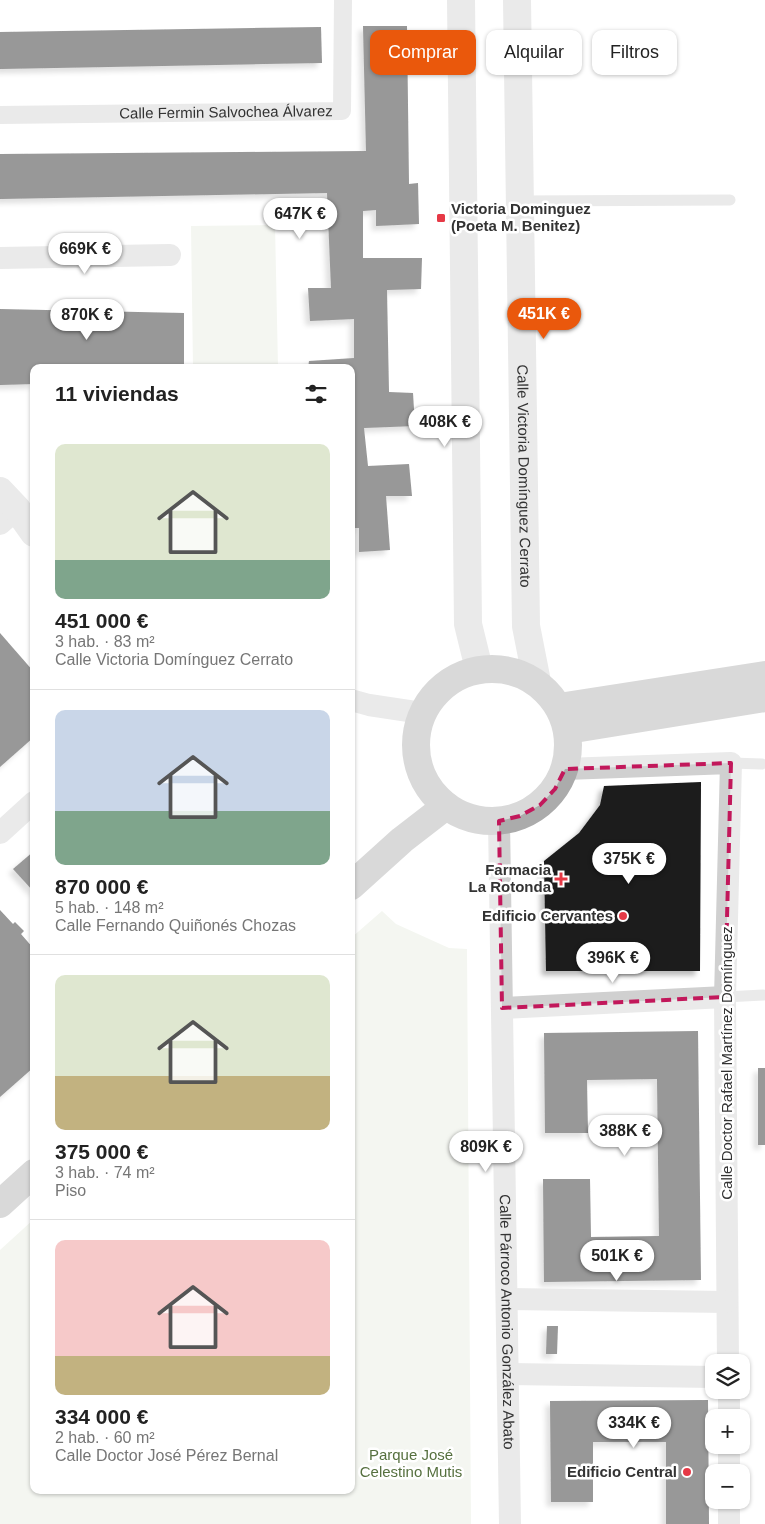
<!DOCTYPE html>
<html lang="es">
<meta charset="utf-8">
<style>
body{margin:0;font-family:Helvetica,sans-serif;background:#f6f6f6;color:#222;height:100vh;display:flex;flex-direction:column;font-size:19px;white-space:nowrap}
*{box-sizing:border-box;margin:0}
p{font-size:16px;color:#767676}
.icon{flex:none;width:28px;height:28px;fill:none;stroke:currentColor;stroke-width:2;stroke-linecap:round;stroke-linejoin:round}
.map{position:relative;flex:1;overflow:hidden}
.details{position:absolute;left:30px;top:364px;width:325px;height:1130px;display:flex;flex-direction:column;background:#fff;border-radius:10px;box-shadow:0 1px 4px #0004}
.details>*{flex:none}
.top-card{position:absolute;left:370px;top:30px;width:320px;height:45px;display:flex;gap:10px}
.tools{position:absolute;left:705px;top:1354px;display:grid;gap:10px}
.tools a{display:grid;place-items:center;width:45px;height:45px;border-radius:10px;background:#fff;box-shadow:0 1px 4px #0004;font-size:25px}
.price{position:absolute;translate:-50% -42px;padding:0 11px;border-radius:18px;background:#fff;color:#222;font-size:16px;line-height:32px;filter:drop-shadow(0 1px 2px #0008)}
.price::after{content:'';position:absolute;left:50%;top:30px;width:15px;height:11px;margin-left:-8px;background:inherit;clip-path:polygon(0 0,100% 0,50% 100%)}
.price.active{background:#ea580c;color:#fff}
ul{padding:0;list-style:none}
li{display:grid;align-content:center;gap:10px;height:265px;padding:0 25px}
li+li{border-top:1px solid #e0e0e0}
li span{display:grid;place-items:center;height:155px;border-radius:10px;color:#555}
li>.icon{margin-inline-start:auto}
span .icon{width:90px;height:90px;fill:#fffc;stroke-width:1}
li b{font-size:21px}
h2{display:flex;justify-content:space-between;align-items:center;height:60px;padding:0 25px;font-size:21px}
.pill{padding:0 18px;border-radius:10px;background:#fff;box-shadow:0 1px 4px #0004;font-size:18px;line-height:45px}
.pill.active{background:#ea580c;color:#fff}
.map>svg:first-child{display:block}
.green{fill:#e6ecdf}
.building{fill:#1a1a1a;filter:url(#shadow)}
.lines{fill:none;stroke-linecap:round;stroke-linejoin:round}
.service{stroke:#d0d0d0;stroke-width:11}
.pedestrian{stroke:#d0d0d0;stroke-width:18}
.minor{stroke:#d0d0d0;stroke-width:22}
.tertiary{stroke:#d0d0d0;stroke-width:28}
.primary{stroke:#ababab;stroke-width:28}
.marked{fill:none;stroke:#c2185b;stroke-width:4;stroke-dasharray:10 6;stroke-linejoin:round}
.poi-dot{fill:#e63946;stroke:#fff;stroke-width:2}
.labels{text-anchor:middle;stroke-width:5;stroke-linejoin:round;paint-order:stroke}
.street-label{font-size:15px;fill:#333;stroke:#fff}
.poi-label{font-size:15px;font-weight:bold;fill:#333;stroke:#fff;text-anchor:end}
.park-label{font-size:15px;fill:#56703f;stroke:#fff}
</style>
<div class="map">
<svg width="765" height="1524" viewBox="0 0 765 1524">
<defs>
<filter id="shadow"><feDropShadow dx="-4.5" dy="4.5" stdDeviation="2.5" flood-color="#0004"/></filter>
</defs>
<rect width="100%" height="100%" fill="#fff"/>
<g class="green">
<polygon points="275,225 278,367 193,367 191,226"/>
<polygon points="382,911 396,924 449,948 467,949 471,1524 0,1524 0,1250 34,1219 34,1490 351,1490 351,938"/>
</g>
<g class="building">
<polygon points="363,26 407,26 409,184 418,183 419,224 376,226 376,210 363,211 363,258 422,258 421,289 387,290 389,392 413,393 415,426 364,428 368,466 409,464 412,496 386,496 390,550 359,552 359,528 351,528 351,368 308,368 309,361 354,358 354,319 310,321 308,288 331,288 327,193 0,199 0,154 366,151"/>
<polygon points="321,27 322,63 0,69 0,32"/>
<polygon points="0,309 184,313 184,368 34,368 34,384 0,385"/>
<polygon points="0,633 34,672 34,737 0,767"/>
<polygon points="701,782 700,971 546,971 544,861 579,833 600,805 604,786"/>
<polygon points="34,851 34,892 13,869"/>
<polygon points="0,910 13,924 15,922 24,931 21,934 34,949 34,1067 0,1097"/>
<polygon points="698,1031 701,1280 544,1282 543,1179 590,1179 591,1237 659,1236 657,1079 587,1080 588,1133 545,1133 544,1033"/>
<rect x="758" y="1068" width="7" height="77"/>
<polygon points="547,1326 558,1326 557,1354 546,1354"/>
<polygon points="708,1400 709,1524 666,1524 666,1442 593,1442 593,1502 551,1502 550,1401"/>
</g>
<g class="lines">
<g class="service">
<polyline points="520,201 730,200"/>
<polyline points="731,763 762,764"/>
<polyline points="725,997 763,995"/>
</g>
<path class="pedestrian" id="s1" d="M0,115L342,111L343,0"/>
<g class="minor">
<polyline points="0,258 170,255"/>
<polyline points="0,524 17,509"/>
<polyline points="351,700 369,705 422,713"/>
<polyline points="565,769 731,763 725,997 728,1362"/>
<path id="s2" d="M499,821L510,1524"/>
<polyline points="0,833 34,802"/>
<polyline points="502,1008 725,997"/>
<polyline points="507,1299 727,1302"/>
<polyline points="509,1374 714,1377"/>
<polyline points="729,1390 729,1418"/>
<polyline points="729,1445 729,1472"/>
<polyline points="729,1500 729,1524"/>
</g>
<g class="tertiary">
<polyline points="461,0 468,624 479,669"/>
<path id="s3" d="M517,0L526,626L537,682"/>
<polyline points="0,491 17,509 34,533"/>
</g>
<g class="primary">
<circle cx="492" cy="745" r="76"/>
<polyline points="559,707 765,675"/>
<polyline points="568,730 765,698"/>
<polyline points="351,886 402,840 446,806"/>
<polyline points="0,1204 34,1173"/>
</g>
</g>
<path d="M0 0H765V1524H0ZM731,763L725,997L502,1008L499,821L520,816L540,805L555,789L565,769Z" fill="#fff" fill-opacity=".55" fill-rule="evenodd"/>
<path class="marked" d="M731,763L725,997L502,1008L499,821L520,816L540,805L555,789L565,769Z"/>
<g class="poi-dot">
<rect x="436" y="213" width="10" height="10" rx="2.5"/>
<path d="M558.5 871.5h5v5h5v5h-5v5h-5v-5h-5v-5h5z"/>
<circle cx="623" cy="916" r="5"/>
<circle cx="687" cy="1472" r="5"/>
</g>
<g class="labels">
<g class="street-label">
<text dy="5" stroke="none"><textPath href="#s1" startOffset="226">Calle Fermin Salvochea Álvarez</textPath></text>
<text dy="5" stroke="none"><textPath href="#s3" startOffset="476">Calle Victoria Domínguez Cerrato</textPath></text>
<text transform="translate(727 1063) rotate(-90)" y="5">Calle Doctor Rafael Martínez Domínguez</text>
<text dy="5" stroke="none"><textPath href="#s2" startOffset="501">Calle Párroco Antonio González Abato</textPath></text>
</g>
<g class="poi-label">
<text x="451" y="214" text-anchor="start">Victoria Dominguez<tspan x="451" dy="17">(Poeta M. Benitez)</tspan></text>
<text x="551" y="875">Farmacia<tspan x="551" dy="17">La Rotonda</tspan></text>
<text x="613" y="921">Edificio Cervantes</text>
<text x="677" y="1477">Edificio Central</text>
</g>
<g class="park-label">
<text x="411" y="1460">Parque José<tspan x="411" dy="17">Celestino Mutis</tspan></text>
</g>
</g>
</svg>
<div class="tools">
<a><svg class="icon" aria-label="layers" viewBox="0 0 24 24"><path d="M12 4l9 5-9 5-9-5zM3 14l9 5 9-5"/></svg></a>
<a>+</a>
<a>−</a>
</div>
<b class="price" style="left:300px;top:240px">647K €</b>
<b class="price" style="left:85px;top:275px">669K €</b>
<b class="price active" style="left:544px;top:340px">451K €</b>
<b class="price" style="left:87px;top:341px">870K €</b>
<b class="price" style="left:445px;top:448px">408K €</b>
<b class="price" style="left:629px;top:885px">375K €</b>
<b class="price" style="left:613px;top:984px">396K €</b>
<b class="price" style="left:625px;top:1157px">388K €</b>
<b class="price" style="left:486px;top:1173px">809K €</b>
<b class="price" style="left:617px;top:1282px">501K €</b>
<b class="price" style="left:634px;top:1449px">334K €</b>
<div class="top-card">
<a class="pill active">Comprar</a>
<a class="pill">Alquilar</a>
<a class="pill">Filtros</a>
</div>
<section class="details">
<h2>11 viviendas<svg class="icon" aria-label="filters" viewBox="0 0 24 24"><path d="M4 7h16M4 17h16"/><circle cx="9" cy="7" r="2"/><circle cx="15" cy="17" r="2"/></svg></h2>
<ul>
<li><span style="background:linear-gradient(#dfe7d0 75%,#7fa58c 0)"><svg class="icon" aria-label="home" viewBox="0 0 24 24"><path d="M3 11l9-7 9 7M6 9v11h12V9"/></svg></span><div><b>451 000 €</b><p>3 hab. · 83 m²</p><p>Calle Victoria Domínguez Cerrato</p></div></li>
<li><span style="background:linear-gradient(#c9d6e8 65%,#7fa58c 0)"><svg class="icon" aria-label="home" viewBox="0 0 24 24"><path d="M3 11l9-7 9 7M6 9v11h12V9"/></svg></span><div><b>870 000 €</b><p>5 hab. · 148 m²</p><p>Calle Fernando Quiñonés Chozas</p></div></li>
<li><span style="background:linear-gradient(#dfe7d0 65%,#c2b280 0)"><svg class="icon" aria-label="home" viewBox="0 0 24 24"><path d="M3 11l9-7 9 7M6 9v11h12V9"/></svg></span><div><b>375 000 €</b><p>3 hab. · 74 m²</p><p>Piso</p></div></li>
<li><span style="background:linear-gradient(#f6c9c9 75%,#c2b280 0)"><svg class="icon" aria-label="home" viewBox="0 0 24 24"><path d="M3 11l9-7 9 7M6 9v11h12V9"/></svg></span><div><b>334 000 €</b><p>2 hab. · 60 m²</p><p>Calle Doctor José Pérez Bernal</p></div></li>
</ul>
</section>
</div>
